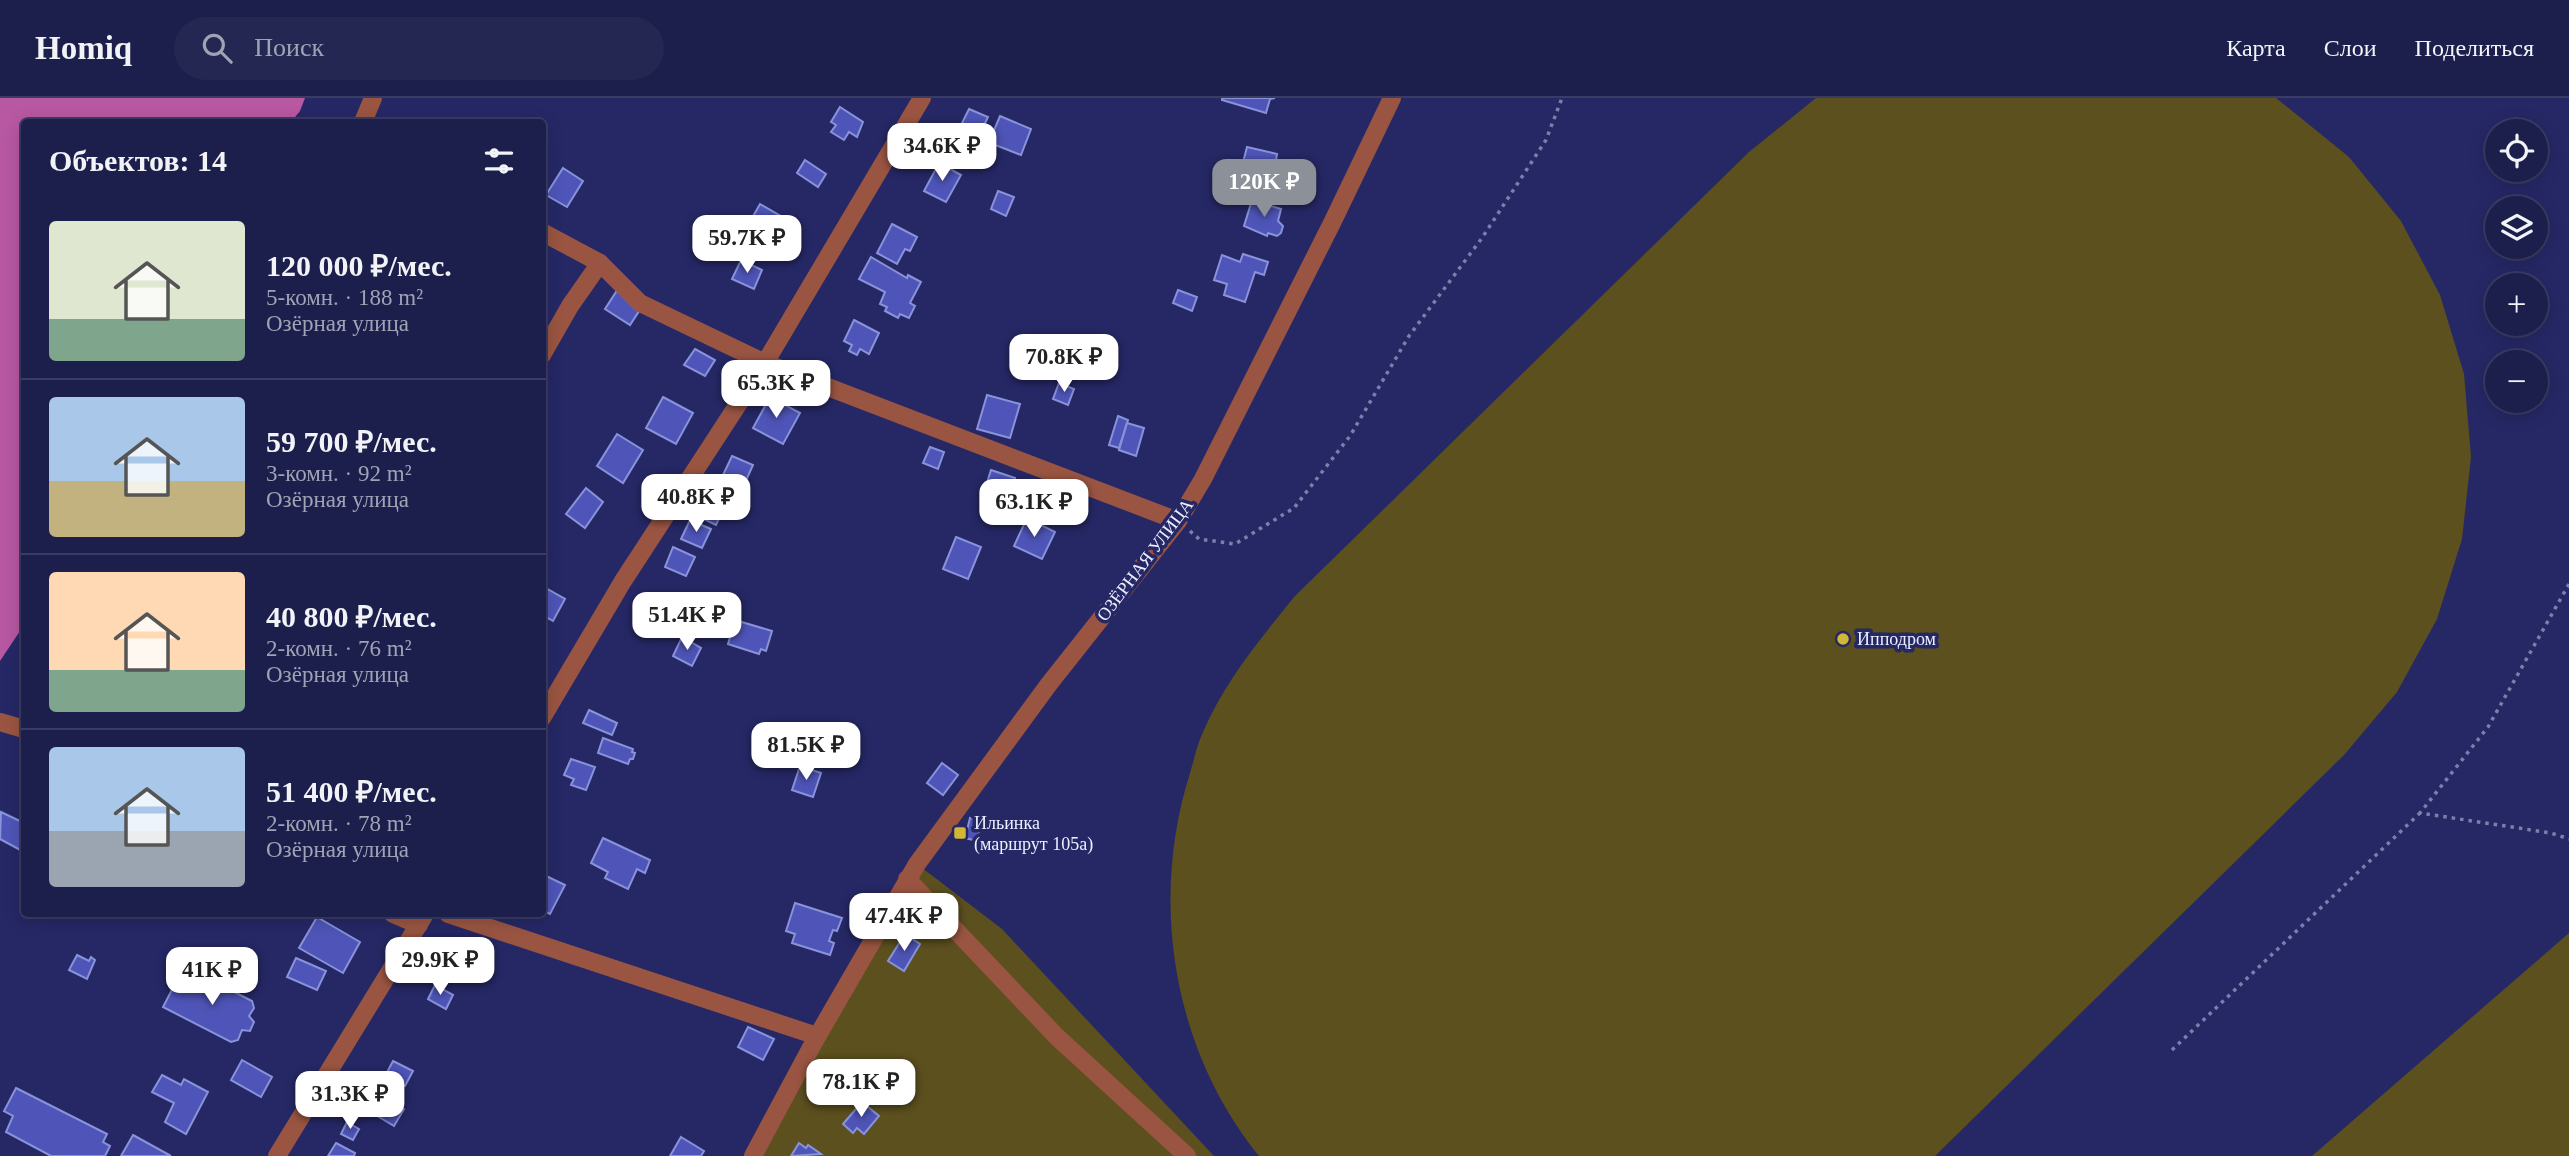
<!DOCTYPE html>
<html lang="ru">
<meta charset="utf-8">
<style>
body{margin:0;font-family:"Times New Roman",serif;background:#252753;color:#f1f3f6;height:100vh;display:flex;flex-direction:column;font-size:26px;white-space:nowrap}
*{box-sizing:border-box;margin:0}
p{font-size:23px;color:#a0a2b5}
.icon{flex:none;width:38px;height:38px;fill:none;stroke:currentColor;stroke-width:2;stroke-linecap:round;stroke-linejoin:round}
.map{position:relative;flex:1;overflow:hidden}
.side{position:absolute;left:21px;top:21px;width:525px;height:798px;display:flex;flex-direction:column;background:#1c1e4c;border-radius:7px;box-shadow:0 4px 18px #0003,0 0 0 2px #3a3c64}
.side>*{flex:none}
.buttons{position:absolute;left:2485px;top:21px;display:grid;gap:14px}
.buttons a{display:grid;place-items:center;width:63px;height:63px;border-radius:50%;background:#1c1e4c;box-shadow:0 4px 18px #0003,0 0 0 2px #3a3c64;font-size:35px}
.price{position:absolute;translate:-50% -60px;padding:0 16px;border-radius:14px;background:#fff;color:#222;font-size:23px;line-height:46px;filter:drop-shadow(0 2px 4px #0008)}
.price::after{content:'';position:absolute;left:50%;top:42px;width:21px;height:16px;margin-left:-10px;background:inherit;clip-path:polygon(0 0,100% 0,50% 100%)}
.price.active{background:#8c9099;color:#fff}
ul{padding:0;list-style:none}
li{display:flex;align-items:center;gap:21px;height:175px;padding:0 28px}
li+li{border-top:2px solid #3a3c64}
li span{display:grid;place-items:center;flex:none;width:196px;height:140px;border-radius:7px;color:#555}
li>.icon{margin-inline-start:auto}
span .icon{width:84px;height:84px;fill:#fffc;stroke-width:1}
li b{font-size:30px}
h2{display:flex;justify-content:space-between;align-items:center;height:84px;padding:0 28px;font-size:30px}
header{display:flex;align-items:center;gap:42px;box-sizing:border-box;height:98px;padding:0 35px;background:#1c1e4c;border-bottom:2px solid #3a3c64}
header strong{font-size:33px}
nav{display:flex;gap:38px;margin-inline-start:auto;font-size:24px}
.search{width:490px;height:63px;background:#252753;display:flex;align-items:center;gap:18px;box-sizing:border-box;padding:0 24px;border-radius:38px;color:#a0a2b5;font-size:26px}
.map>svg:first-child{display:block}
.green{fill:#5c501f}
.water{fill:#b858a2}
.building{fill:#4f55b8;stroke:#8893da;stroke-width:2}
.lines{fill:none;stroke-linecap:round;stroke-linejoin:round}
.path{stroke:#7c7fa9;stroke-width:3.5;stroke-dasharray:3.5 5;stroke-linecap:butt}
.minor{stroke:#9a5542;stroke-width:18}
.poi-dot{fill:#d2b736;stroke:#262866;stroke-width:2.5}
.labels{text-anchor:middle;stroke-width:7;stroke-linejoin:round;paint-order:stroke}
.street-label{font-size:18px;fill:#ebeffe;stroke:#262866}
.poi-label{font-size:18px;fill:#ebeffe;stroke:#262866;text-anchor:start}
</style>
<header>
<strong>Homiq</strong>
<div class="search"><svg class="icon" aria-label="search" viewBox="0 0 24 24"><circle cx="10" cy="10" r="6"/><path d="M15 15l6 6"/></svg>Поиск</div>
<nav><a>Карта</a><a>Слои</a><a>Поделиться</a></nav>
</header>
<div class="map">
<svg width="2569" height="1058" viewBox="0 0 2569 1058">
<rect width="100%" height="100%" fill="#262866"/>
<g class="green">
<path d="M1816,0H2276L2349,59L2401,123L2440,197L2464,276L2471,359L2462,441L2437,521L2397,594L2344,657L1935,1058H1259C1173,952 1149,804 1190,675C1194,662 1197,647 1203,634C1225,583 1260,541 1295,498L1749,54Z"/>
<polygon points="917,766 1002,831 1214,1058 758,1058"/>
<polygon points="2569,835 2569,1058 2312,1058"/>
</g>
<polygon class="water" points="0,0 305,0 300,13 291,24 24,24 24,527 0,563"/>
<g class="building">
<polygon points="1222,0 1275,0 1270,1 1266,15 1222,2"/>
<polygon points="840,9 863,24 857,39 849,34 844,42 831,34 836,27 831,24"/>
<polygon points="969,11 988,19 981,34 962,25"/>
<polygon points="1000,18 1031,31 1021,57 985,43 988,36 992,37"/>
<polygon points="1247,49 1277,56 1273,82 1260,78 1258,84 1239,80"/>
<polygon points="805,62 826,76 818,89 797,75"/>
<polygon points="939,65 961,77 946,104 924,93"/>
<polygon points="563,70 583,83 567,109 546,97"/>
<polygon points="998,93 1014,99 1006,118 991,111"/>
<polygon points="1252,102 1281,111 1278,123 1283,128 1281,135 1277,138 1268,135 1267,138 1244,128"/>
<polygon points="760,106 791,124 776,152 744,134"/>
<polygon points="892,126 917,139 910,153 905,151 897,166 877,155"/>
<polygon points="1243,156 1268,164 1264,177 1255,174 1245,204 1224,197 1227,186 1214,182 1222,157 1240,164"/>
<polygon points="871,159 907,180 908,177 921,184 910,205 915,208 909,220 900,216 898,220 885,213 887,209 880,206 885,194 859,181"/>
<polygon points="741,162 762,172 754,191 732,181"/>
<polygon points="618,191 643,207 630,227 605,211"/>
<polygon points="1178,192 1197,199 1192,213 1173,205"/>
<polygon points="854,222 879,235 869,256 860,251 857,257 849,253 852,247 844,243"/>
<polygon points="695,251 715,262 705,278 684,267"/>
<polygon points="1059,285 1074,291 1068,307 1053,301"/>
<polygon points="987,297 1020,306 1010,340 977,331"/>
<polygon points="663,299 693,315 676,346 646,330"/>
<polygon points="770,299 800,315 783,346 753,330"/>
<polygon points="1118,318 1128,322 1119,350 1109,347"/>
<polygon points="1127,325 1144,330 1136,358 1119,352"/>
<polygon points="617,336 643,352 623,385 597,368"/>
<polygon points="930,349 944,354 938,371 923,365"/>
<polygon points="732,358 753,367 744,387 723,377"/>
<polygon points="991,372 1015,380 1007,404 983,397"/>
<polygon points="586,390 603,404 585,430 566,416"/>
<polygon points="703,398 725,408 716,427 695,417"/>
<polygon points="1027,420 1055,434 1042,461 1014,448"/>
<polygon points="690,422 711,431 702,450 681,441"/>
<polygon points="956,439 981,449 968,481 943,471"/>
<polygon points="673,449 695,459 686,478 665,469"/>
<polygon points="544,489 565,501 553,523 542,517"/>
<polygon points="735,522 772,533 766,553 761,551 759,556 728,546"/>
<polygon points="682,539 701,550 692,568 673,558"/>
<polygon points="589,612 617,625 612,637 583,625"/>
<polygon points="603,640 633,651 632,654 635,655 633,661 630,661 628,666 598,655"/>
<polygon points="571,661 595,669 586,692 571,687 574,681 564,677"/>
<polygon points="942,665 958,677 943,697 927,685"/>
<polygon points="800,668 821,675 813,699 792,692"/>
<polygon points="1,714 24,725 24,754 0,741"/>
<polygon points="970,720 982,723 977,743 965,740"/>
<polygon points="603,740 650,762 645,775 637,771 628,791 605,780 608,774 591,765"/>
<polygon points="542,776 565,787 550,816 542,812"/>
<polygon points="795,805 842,820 837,833 833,832 829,843 834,845 830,857 792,845 795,836 786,833"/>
<polygon points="317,819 360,844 343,875 299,850"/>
<polygon points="905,836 920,846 904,873 888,863"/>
<polygon points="77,857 89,863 91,859 95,862 87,881 69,872"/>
<polygon points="296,860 326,873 317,892 287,879"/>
<polygon points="199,876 252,903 254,910 249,918 254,924 250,933 242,932 238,942 231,944 163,909 178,880 193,888"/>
<polygon points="435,887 453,897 446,911 428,901"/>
<polygon points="748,929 774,941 763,962 738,949"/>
<polygon points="242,962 272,979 261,999 231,982"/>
<polygon points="393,963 413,973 405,988 385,978"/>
<polygon points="162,977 181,987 184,981 208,994 186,1036 165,1024 174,1005 152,994"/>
<polygon points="16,990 107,1036 103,1044 110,1048 105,1058 51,1058 6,1034 13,1018 4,1013"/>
<polygon points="371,992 404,1011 394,1028 362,1009"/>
<polygon points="862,1004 879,1018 864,1036 857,1030 853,1035 843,1026"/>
<polygon points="347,1024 359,1031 353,1042 341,1036"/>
<polygon points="133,1037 171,1058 121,1058"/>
<polygon points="681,1039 704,1053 701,1058 670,1058"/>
<polygon points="336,1045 355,1055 354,1058 328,1058"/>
<polygon points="799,1045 806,1050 808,1047 821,1056 791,1058"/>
</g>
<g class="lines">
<g class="path">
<polyline points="1190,433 1199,441 1235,446 1294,410 1350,338 1409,238 1482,140 1546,42 1562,0"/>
<polyline points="2569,486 2488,629 2420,715 2551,735 2569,741"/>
<polyline points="2172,952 2420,715"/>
</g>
<g class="minor">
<polyline points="363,24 373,0"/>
<polyline points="542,134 600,165"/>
<polyline points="542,257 570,208 600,165 640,205 765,265 1178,423"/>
<polyline points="542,620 623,483 765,265 922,0"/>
<polyline points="0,624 24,631"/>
<polyline points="907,781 1057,939 1187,1058"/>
<polyline points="393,816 419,827"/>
<polyline points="448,816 817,938"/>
<polyline points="277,1058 425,816"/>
<polyline points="753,1058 814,944 917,766 1049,586 1178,423 1203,381 1333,123 1392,0"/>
</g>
</g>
<g class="poi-dot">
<circle cx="1843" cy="541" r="7"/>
<rect x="953" y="728" width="14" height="14" rx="3.5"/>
</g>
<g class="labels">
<g class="street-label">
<text transform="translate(1145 462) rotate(-53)" y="6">ОЗЁРНАЯ УЛИЦА</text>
</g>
<g class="poi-label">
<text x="1857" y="547">Ипподром</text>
<text x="974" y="731">Ильинка<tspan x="974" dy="21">(маршрут 105а)</tspan></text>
</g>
</g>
</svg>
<div class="buttons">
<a><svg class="icon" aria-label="locate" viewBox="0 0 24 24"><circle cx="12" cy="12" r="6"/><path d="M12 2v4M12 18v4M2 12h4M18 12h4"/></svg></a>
<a><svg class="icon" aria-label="layers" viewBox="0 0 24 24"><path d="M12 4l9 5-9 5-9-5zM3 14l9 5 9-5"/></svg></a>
<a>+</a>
<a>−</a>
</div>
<b class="price" style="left:942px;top:85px">34.6K ₽</b>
<b class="price active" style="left:1264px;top:121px">120K ₽</b>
<b class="price" style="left:747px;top:177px">59.7K ₽</b>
<b class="price" style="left:1064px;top:296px">70.8K ₽</b>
<b class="price" style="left:776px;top:322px">65.3K ₽</b>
<b class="price" style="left:696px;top:436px">40.8K ₽</b>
<b class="price" style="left:1034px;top:441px">63.1K ₽</b>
<b class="price" style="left:687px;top:554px">51.4K ₽</b>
<b class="price" style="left:806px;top:684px">81.5K ₽</b>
<b class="price" style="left:904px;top:855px">47.4K ₽</b>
<b class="price" style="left:440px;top:899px">29.9K ₽</b>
<b class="price" style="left:212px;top:909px">41K ₽</b>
<b class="price" style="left:861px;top:1021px">78.1K ₽</b>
<b class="price" style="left:350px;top:1033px">31.3K ₽</b>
<section class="side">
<h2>Объектов: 14<svg class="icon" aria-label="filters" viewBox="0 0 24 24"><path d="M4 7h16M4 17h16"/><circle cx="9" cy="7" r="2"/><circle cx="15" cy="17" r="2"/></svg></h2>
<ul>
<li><span style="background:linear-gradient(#dfe7d0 70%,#7fa58c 0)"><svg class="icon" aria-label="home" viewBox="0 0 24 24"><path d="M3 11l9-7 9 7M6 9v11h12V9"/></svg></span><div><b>120 000 ₽/мес.</b><p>5-комн. · 188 m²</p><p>Озёрная улица</p></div></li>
<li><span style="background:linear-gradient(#a9c7e8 60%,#c2b280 0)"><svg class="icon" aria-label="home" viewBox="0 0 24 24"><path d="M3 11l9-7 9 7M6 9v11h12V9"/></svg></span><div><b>59 700 ₽/мес.</b><p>3-комн. · 92 m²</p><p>Озёрная улица</p></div></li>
<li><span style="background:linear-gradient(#ffd9b3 70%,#7fa58c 0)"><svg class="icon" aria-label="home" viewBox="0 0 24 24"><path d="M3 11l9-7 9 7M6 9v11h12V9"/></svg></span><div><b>40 800 ₽/мес.</b><p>2-комн. · 76 m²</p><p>Озёрная улица</p></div></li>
<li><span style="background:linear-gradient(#a9c7e8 60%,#9aa5b1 0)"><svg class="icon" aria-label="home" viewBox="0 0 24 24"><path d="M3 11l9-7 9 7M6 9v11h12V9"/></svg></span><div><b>51 400 ₽/мес.</b><p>2-комн. · 78 m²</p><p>Озёрная улица</p></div></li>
</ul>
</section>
</div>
